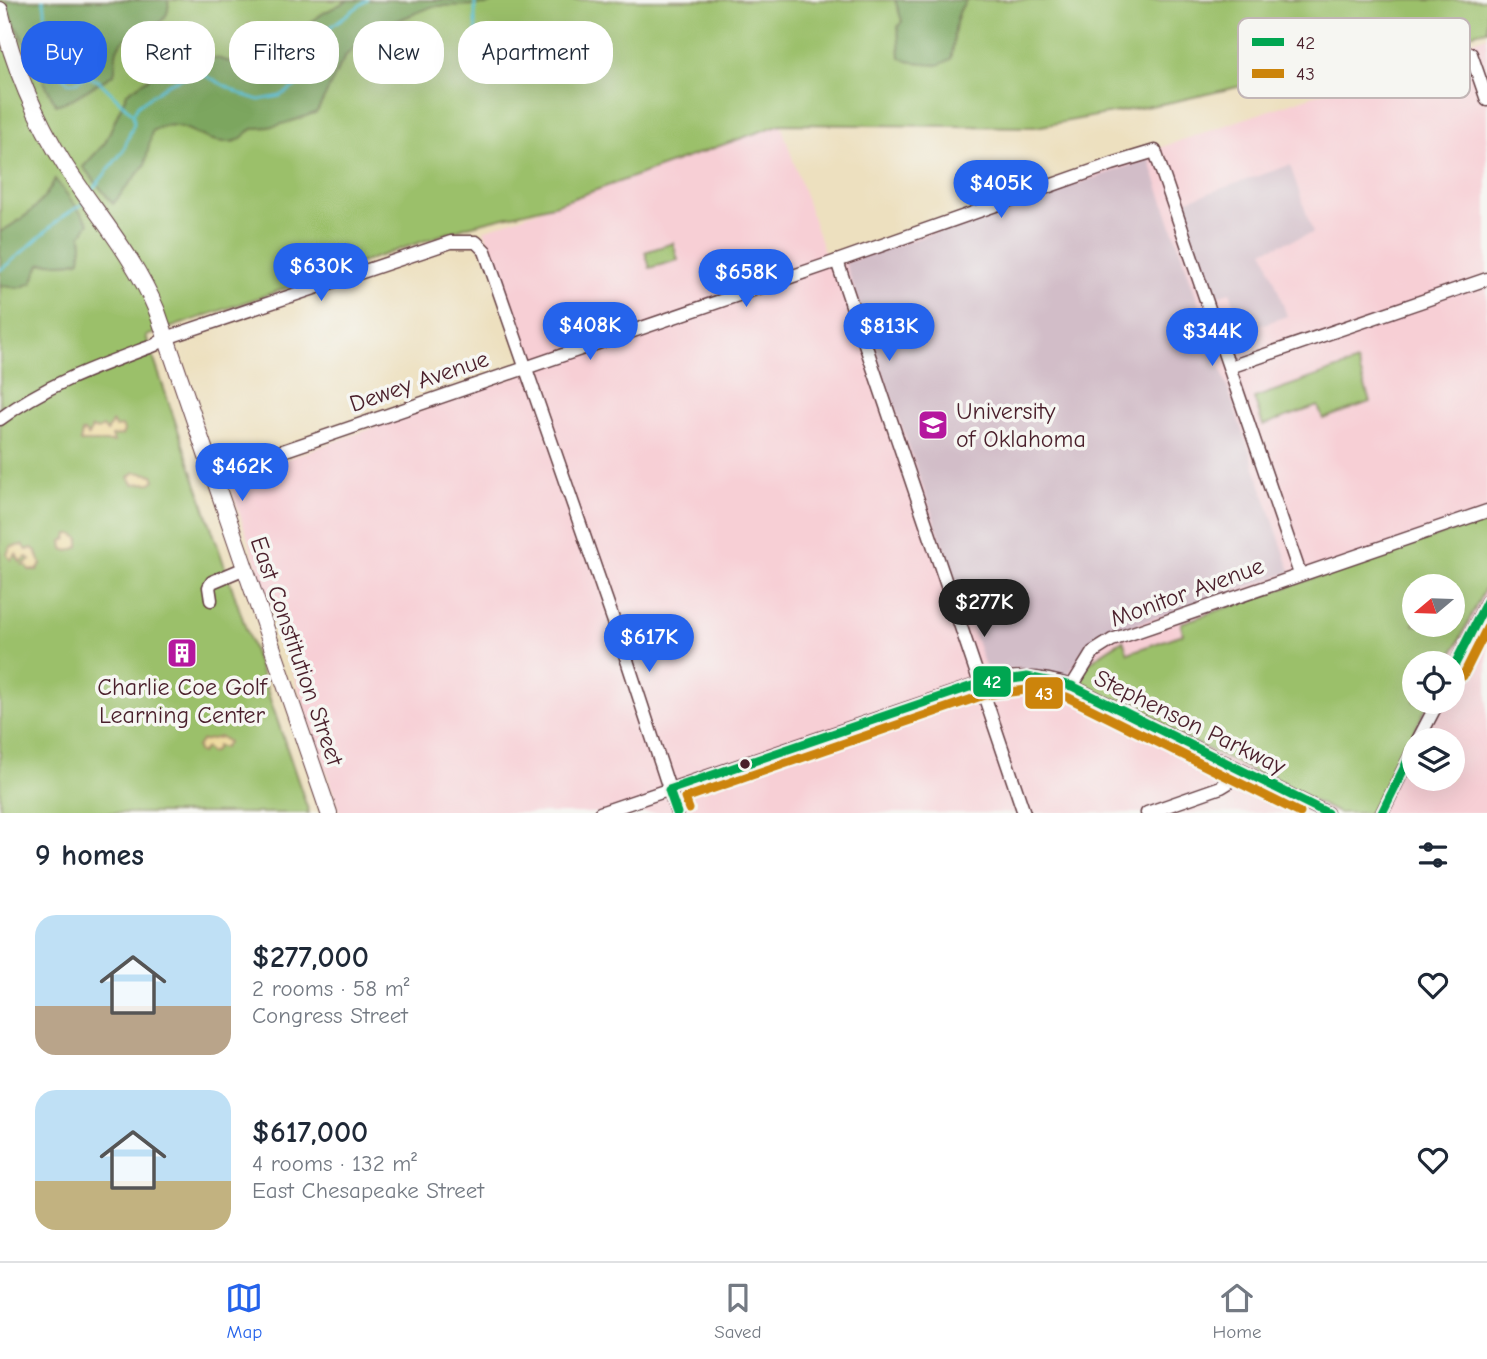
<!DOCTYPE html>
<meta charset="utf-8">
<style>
body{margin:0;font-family:"Comic Neue",sans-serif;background:#f6f6f7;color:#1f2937;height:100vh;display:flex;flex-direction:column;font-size:26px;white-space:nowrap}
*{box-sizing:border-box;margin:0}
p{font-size:23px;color:#747a83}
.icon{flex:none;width:38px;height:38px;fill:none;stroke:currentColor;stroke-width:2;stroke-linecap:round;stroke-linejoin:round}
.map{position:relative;height:813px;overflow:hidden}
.side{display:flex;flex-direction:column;background:#fff;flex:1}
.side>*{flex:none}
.top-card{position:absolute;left:21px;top:21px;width:700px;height:63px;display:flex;gap:14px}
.needle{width:46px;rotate:251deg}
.fabs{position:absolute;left:1402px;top:574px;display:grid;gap:14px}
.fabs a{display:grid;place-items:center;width:63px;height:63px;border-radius:50%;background:#fff;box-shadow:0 7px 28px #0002;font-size:35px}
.price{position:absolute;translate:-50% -60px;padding:0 16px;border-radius:24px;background:#2563eb;color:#fff;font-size:23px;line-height:46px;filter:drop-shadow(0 2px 4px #0008)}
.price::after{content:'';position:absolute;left:50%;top:42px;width:21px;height:16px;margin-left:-10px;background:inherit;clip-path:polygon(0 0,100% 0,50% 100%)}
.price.active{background:#222;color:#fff}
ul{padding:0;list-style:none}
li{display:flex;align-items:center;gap:21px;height:175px;padding:0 35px}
li span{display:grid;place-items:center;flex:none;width:196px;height:140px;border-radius:21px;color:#555}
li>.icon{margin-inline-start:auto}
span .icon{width:84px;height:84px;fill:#fffc;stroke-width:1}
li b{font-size:30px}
h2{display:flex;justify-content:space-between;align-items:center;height:84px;padding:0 35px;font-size:30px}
.pill{padding:0 24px;border-radius:28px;background:#fff;box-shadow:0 7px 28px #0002;font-size:24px;line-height:63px}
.pill.active{background:#2563eb;color:#fff}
.menu{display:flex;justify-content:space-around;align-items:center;height:98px;border-top:2px solid #e0e1e3;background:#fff;font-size:19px;color:#747a83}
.menu a{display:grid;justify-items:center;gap:4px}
.menu .active{color:#2563eb}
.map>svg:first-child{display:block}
.built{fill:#f7cfd5;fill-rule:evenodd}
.industrial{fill:#d2bdc8}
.green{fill:#9bc06a;stroke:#72704a;stroke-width:2;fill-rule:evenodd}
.forest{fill:#7ca65e;stroke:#636244;stroke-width:2}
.sand{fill:#eeda9e;stroke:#9c7c64;stroke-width:2}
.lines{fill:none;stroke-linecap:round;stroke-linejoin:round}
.stream{stroke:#5cc3d9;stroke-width:2.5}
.minor-casing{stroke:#623c41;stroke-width:15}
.major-casing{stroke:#623c41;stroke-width:18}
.minor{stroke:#fff;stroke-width:12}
.major{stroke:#fff;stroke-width:16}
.bus-1-casing{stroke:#f6f6f2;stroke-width:14}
.bus-2-casing{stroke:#f6f6f2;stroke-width:14}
.bus-1{stroke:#00a651;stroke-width:9}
.bus-2{stroke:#cc840b;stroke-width:9}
.bus-dot{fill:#4a1f2b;stroke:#f6f6f2;stroke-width:2.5}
.labels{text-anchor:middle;stroke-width:7;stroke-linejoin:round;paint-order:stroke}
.street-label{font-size:24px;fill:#4a1f2b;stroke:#f6f6f2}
.poi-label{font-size:24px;fill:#4a1f2b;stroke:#f6f6f2;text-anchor:start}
.key{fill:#f6f6f2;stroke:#c2b6b6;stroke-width:2}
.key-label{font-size:19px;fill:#4a1f2b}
.line-badge{stroke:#f6f6f2;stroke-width:2.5}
.badge-label{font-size:19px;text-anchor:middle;font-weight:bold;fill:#fff}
</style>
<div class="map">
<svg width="1487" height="813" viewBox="0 0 1487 813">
<rect width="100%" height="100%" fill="#f6f6f2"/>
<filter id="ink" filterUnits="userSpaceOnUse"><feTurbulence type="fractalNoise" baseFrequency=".0143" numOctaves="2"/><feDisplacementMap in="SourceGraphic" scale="14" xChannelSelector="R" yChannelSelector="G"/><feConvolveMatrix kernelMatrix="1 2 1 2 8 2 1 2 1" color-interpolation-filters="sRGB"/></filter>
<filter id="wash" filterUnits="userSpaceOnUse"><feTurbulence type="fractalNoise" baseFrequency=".00686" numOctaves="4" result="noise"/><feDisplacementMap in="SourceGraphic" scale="28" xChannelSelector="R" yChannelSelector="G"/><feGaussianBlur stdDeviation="1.57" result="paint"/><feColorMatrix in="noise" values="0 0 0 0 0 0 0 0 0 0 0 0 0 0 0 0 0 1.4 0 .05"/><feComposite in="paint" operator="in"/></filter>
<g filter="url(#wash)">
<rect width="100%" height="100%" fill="#ede0bf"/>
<path class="built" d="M1487,36V813H340L228,480L530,371L484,230L781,124L829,267L1147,152ZM1414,586H1452V625H1414ZM1414,663H1452V702H1414ZM1414,740H1452V779H1414Z"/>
<g class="industrial">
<polygon points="1149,159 1291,572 1125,628 1094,641 1084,649 1068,675 1064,677 1045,672 1018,669 990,672 986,669 845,263"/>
<polygon points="1290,165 1313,233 1264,250 1287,316 1244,331 1230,292 1211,298 1179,203"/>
</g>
<g class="green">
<polygon points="0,0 1487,0 1487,30 1172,102 1036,127 781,124 557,204 468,226 146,336 309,813 0,813"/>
<polygon points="673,243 678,260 650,268 645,252"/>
<polygon points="1357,362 1370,402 1323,419 1318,406 1263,425 1254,398"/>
<path d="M1487,519V584L1448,663H1414V702H1429L1374,813H1338L1091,692C1088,689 1084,687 1082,684C1074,667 1112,647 1123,640L1128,653L1183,634L1181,623ZM1414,586H1452V625H1414Z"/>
</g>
<g class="forest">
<path d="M6,0H168C174,28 137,29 122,42C113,50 117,63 114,74L72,99L56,105L9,13Z"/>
<path d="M349,0H500L487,5L433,6L389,24L363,40L345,56L317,112C301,118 286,124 269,127C264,128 258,127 253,129C241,135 243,143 225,142C197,142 183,114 152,131L145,165L113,204L83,167L105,143L127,93L156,73L181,60L198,56L216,58L256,69L274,80H285L294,73C303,22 303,23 349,0Z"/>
<path d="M895,0H967C952,16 956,38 951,59C939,66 936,66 923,63C911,61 911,64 900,57L898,27L902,21Z"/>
<path d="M55,179L89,223L81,235L82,245L80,260C65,266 55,261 40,264L32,283L19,288L3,286L0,288V232C25,218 43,205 55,179Z"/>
</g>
<g class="sand">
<polygon points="249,24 254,26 254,30 259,31 260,33 257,36 261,36 262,39 265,38 264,31 271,28 274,30 272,34 276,34 276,38 268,44 259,46 246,29"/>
<polygon points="112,422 115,427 122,426 124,431 122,435 112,436 114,442 80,442 82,432 85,432 88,436 92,428 98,430 103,427 107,432"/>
<polygon points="135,472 153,475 155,480 151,483 133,484 129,477"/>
<polygon points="68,534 72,534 79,538 79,547 69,551 63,549 62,541 67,539"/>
<polygon points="23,545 27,550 32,548 36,551 41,564 37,570 29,570 27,566 23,565 30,560 27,557 20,562 16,554 11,560 7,555 10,547"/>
<polygon points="221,737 228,742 224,748 217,746 215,751 210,753 206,748 201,753 198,751 197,747 201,741"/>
</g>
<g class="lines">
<g class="stream">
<path d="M43,0C47,11 45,17 45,28C43,51 52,68 69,83L77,82L86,76L99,81L133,114"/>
<polyline points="475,0 475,23 482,86"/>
<polyline points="90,193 123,151 134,123 133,114 138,105 168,84 187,76 204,75 243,95 259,100 280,96 304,81 322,33 367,0"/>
<path d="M0,270C22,254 41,235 61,218C69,211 77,209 85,202"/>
</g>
</g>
</g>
<g filter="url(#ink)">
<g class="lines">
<g class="minor-casing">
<g id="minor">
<polyline points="1471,54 1487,100"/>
<polyline points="837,261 1024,813"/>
<polyline points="1230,367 1487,279"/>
<path d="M0,419C48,383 99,366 155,345L166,338L451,242H476L485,251L622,645L677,813"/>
<polyline points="213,475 837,261 1112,164 1155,151 1300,574"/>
<polyline points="211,600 209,587 212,582 245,568"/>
<polyline points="1452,671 1487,601"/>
<polyline points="1072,686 1093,652 1112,640 1487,511"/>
<polyline points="1418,740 1438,702"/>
<path d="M600,813L981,683C1016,675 1038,675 1072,686L1327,813"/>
<polyline points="1147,813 1221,787 1244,773"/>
<polyline points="1382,813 1414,748"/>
</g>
</g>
<g class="major-casing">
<path id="major" d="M0,10C13,66 35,118 66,167C98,216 134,256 157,311L329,813"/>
</g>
<use href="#minor" class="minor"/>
<use href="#major" class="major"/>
<g class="bus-1-casing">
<g id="bus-1">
<polyline points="1452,670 1487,601"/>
<polyline points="677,813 669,790 981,683 1027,677 1072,686 1327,813"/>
<polyline points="1382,813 1414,748"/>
</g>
</g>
<g class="bus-2-casing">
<g id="bus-2">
<polyline points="1463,676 1487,628"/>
<polyline points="689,809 685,798 984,695 1027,690 1067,697 1300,813"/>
</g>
</g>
<use href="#bus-1" class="bus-1"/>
<use href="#bus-2" class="bus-2"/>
</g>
</g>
<defs>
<g id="university-square" transform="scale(1.575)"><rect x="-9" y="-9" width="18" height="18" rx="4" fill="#b5179e" stroke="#f6f6f2"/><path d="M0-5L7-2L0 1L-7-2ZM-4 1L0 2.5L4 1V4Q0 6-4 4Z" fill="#fff"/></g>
<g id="building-square" transform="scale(1.575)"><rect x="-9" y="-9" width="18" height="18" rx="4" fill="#b5179e" stroke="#f6f6f2"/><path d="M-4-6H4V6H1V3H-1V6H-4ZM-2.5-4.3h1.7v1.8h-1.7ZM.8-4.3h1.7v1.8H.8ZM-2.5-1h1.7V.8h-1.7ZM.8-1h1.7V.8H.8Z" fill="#fff"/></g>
</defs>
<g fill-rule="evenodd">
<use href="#university-square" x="933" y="425"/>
<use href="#building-square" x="182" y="653"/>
</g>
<circle class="bus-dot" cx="745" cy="764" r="6"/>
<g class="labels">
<g class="street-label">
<text transform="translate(419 381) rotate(-19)" y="8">Dewey Avenue</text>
<text transform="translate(1187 592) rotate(-20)" y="8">Monitor Avenue</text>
<text transform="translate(297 651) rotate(71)" y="8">East Constitution Street</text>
<text transform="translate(1190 722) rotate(26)" y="8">Stephenson Parkway</text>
</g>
<g class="poi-label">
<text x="956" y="419">University<tspan x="956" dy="28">of Oklahoma</tspan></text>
<text x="182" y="695" text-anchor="middle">Charlie Coe Golf<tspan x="182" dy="28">Learning Center</tspan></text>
</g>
</g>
<rect x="1238" y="18" width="232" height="80" rx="10" class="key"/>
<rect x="1252" y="38" width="32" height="8" fill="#00a651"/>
<rect x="1252" y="69" width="32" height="9" fill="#cc840b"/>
<g class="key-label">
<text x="1296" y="49">42</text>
<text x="1296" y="80">43</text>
</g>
<g class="line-badge">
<rect x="972" y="665" width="40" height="33" rx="7" fill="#00a651"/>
<rect x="1024" y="676" width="40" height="34" rx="7" fill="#cc840b"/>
</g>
<g class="badge-label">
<text x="992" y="688">42</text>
<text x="1044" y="700">43</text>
</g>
</svg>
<div class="fabs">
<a><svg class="needle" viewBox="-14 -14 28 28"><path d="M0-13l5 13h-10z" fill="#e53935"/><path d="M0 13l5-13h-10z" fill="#747a83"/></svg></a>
<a><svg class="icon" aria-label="locate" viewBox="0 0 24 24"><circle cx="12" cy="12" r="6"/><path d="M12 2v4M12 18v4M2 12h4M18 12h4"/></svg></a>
<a><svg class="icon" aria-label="layers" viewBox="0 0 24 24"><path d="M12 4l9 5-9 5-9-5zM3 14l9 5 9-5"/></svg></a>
</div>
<b class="price" style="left:1001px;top:220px">$405K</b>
<b class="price" style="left:321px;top:303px">$630K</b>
<b class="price" style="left:746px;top:309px">$658K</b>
<b class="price" style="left:590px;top:362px">$408K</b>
<b class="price" style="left:889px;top:363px">$813K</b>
<b class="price" style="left:1212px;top:368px">$344K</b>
<b class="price" style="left:242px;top:503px">$462K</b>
<b class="price active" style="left:984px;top:639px">$277K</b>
<b class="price" style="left:649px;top:674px">$617K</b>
<div class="top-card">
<a class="pill active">Buy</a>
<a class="pill">Rent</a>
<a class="pill">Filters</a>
<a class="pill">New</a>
<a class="pill">Apartment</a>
</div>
</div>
<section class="side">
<h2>9 homes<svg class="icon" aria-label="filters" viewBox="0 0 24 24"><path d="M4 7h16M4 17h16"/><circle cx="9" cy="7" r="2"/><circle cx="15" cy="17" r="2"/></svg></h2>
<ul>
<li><span style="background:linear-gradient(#bfe0f5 65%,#b9a48a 0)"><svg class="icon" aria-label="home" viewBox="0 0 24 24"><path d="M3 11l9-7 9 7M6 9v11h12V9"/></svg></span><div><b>$277,000</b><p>2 rooms · 58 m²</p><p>Congress Street</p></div><svg class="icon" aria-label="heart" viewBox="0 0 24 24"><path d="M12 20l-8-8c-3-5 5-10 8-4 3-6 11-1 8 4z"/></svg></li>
<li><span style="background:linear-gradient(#bfe0f5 65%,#c2b280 0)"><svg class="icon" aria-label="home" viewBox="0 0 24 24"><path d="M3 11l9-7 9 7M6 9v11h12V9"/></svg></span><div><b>$617,000</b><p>4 rooms · 132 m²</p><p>East Chesapeake Street</p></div><svg class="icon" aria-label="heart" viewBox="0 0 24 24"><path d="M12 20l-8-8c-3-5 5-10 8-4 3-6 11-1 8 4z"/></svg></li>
</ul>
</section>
<nav class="menu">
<a class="active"><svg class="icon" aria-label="map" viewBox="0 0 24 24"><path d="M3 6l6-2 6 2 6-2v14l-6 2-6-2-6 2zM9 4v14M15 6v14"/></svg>Map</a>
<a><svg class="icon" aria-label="saved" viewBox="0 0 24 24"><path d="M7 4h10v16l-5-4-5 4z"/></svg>Saved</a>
<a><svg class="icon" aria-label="home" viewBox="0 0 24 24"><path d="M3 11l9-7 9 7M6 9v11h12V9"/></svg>Home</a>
</nav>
